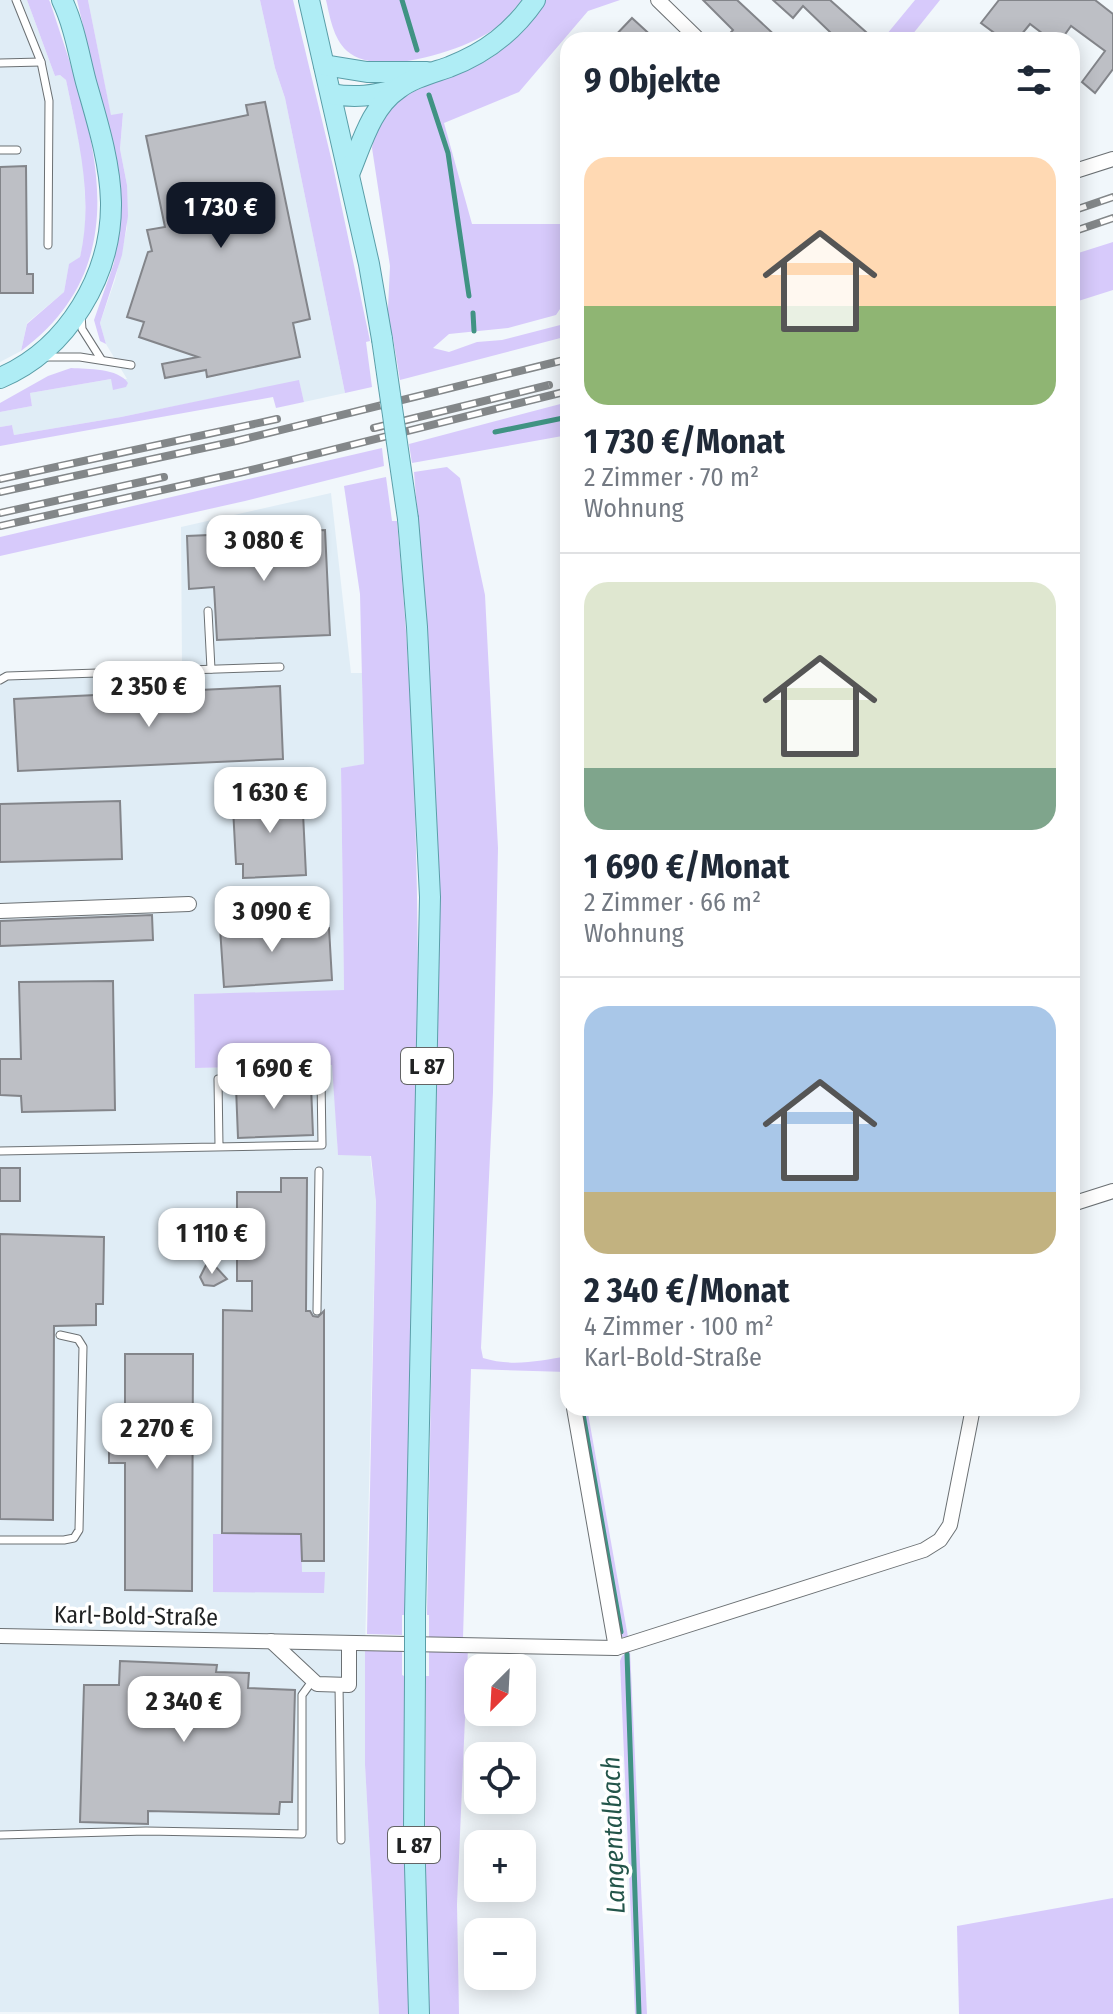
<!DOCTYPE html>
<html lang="de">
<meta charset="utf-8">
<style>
body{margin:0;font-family:"Fira Sans Condensed",sans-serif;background:#f6f6f7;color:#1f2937;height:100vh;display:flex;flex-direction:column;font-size:30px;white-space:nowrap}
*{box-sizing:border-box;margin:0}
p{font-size:26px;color:#747a83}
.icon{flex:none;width:44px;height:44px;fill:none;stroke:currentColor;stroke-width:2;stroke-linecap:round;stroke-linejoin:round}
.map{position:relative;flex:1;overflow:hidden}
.panel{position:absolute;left:560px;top:32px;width:520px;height:1384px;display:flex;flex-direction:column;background:#fff;border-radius:24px;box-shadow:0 4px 20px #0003}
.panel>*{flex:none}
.needle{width:52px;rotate:204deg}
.fabs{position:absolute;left:464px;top:1654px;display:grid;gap:16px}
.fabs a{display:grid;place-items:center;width:72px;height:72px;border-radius:16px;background:#fff;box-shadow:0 4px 20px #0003;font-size:40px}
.price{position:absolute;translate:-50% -68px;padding:0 18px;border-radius:16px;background:#fff;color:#222;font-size:26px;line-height:52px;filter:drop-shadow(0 2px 4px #0008)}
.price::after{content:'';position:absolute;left:50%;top:48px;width:24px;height:18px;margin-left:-12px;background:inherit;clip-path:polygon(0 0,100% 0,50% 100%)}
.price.active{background:#111827;color:#fff}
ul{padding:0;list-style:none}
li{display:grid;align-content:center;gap:16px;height:424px;padding:0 24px}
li+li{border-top:2px solid #e0e1e3}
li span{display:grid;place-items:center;height:248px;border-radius:24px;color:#555}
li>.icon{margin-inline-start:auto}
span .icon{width:144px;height:144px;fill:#fffc;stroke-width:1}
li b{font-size:34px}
h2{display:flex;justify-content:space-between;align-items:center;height:96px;padding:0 24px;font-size:34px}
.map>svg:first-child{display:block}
.built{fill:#e0edf6}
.green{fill:#d7cafb}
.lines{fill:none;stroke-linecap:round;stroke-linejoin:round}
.stream{stroke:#409383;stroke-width:5}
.building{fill:#bdbfc5;stroke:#83858a;stroke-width:2}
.service-casing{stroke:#6b7073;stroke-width:9}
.minor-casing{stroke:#6b7073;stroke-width:16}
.primary-casing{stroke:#5a9ea8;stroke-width:22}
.service{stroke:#fff;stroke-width:7}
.minor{stroke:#fff;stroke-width:14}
.primary{stroke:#afedf5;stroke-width:20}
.rail-casing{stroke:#838789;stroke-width:8}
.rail{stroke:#fff;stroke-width:5;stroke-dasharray:15;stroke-linecap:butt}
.primary-bridge-casing{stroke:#5a9ea8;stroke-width:22;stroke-linecap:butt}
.primary-bridge{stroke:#afedf5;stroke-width:20}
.labels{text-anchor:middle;stroke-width:7;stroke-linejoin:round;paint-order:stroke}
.shield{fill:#fff;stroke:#636465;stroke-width:2}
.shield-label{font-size:22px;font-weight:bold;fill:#202223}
.street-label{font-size:24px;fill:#202223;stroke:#fff}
.water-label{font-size:26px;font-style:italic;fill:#23554a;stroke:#fff}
</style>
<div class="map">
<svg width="1113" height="2014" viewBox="0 0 1113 2014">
<rect width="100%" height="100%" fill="#f1f7fb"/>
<g class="built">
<polygon points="0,0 27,0 55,76 60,75 66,80 84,165 86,232 80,257 69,265 64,292 27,323 21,351 0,362"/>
<polygon points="88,0 260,0 275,68 285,98 345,393 304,402 299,381 121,417 14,435 12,425 0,427 0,412 32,406 30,393 111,379 127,379 106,344 100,323 115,280 127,228 127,185 120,149 123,114 111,116"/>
<polygon points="331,493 351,673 362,673 364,764 341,769 344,991 194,994 195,1068 333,1065 338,1154 370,1155 376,1202 365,1650 365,1765 379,2014 0,2012 0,674 182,667 181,527"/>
</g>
<g class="green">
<path d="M27,0H49L50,2C90,124 145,259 21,351L27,324L64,292L69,264L80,257C94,197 78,138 66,80L60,75L55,76Z"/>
<polygon points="77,0 88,0 111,115 123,113 120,149 127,185 128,216 122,255 100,323 106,344 100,341 94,320 114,263 121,206 116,166"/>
<polygon points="260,0 293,0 333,166 370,341 366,342 372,387 345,393 285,98 275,68"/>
<path d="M326,0H522C514,9 506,20 497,27C467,50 378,79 347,51C333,38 330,17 326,0Z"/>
<path d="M546,0H620L588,11L519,92L444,123L472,224H568L562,306L556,315L508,328L449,334L433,348L449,352L477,342L502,340L568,323V336L400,380L393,338H389L387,329L390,266L372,148C385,80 447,88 495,55C516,40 532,22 546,0Z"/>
<polygon points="915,0 940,0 908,40 882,40"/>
<polygon points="1113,242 1113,290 1072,303 1072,255"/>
<path d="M71,368C88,369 118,368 128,383L126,387L113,390L111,379L30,393L32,406L0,412V403L48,376Z"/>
<polygon points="299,380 304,402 276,408 273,397 0,446 0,427 12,425 14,435 121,417"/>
<polygon points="568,402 568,435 412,463 409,444"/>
<polygon points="382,448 384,466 245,501 0,556 0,537"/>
<path d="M447,467L460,478L485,595L498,848L493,1092L481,1348L483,1358C511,1367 540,1361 568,1356L567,1372L471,1369L463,1638H429V1615H427L439,929L431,696L414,472Z"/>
<path d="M386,477L392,521H397C432,885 415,1250 405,1615H402V1635L367,1634L376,1202L371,1156L338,1155L332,1065L195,1068L194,994L344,990L341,768L364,764L360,594L344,486Z"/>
<polygon points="578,1408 587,1408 628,1637 620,1637"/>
<polygon points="213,1534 301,1534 302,1572 325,1572 324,1593 213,1592"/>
<polygon points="402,1648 402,1675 404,1676 404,1794 409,2014 379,2014 365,1765 365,1649"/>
<polygon points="468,1648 457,1904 459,2014 429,2014 425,1864 426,1676 429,1676 429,1650"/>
<polygon points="630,1650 647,2014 635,2014 620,1661 622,1656"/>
<polygon points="1113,1898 1113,2014 959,2014 957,1926"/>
</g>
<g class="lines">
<g class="stream">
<polyline points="402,0 417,50"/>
<polyline points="429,95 448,153 469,296"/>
<polyline points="473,313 474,331"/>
<polyline points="495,432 568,417"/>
<polyline points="582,1408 621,1632"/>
<polyline points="627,1654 639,2014"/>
</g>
</g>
<g class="building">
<polygon points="703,0 737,0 780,40 724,40 733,30"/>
<polygon points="773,0 830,0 875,40 823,40 830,32 803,6 793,18"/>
<polygon points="999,0 1095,0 1113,14 1113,69 1095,93 1082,82 1105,51 1071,26 1061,40 1051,40 1030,24 1017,40 993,40 997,35 981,23"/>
<polygon points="632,18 656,40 611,40"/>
<polygon points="265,102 310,319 293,323 300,357 207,377 206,370 165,378 162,364 198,357 139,337 144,322 127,317 148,252 152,251 147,230 165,227 146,136 248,115 246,105"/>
<polygon points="26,166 27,274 33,274 33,293 0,293 0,167"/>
<polygon points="325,530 330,635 217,640 214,587 189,589 187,536"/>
<polygon points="280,686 283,759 18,771 14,699"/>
<polygon points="302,792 306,875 243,878 243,864 236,864 233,808 240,808 240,794"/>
<polygon points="120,801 122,859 0,862 0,804"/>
<polygon points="244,912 246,933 329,928 332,980 224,987 219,913"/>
<polygon points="152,915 153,940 0,946 0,921"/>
<polygon points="113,981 115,1110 22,1112 21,1096 0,1095 0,1059 21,1059 19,982"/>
<polygon points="311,1085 313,1135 238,1138 236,1087"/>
<rect x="0" y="1168" width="20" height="33"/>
<polygon points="281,1178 307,1178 306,1311 310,1311 313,1316 318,1317 324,1311 324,1561 302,1561 301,1534 222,1533 223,1310 252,1311 252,1281 237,1281 237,1192 281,1192"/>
<polygon points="0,1234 104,1237 103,1304 96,1304 96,1325 54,1326 53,1520 0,1519"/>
<polygon points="207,1263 216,1267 227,1279 214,1286 204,1285 200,1277"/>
<polygon points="125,1354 193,1354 192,1591 125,1590 125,1463 109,1463 109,1431 125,1431"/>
<polygon points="120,1661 217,1665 216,1672 249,1673 248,1688 295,1690 292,1802 280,1802 279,1814 148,1811 148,1824 80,1822 84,1685 119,1685"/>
</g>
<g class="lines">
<g class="service-casing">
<g id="service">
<polyline points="16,0 41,62 49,101 48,245"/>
<polyline points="813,40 816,37"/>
<polyline points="0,63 41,62"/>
<polyline points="0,150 17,150"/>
<polyline points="81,315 82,329 101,359"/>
<polyline points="44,357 80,357 131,365"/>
<polyline points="208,611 211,669"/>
<polyline points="0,680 7,676 280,667"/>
<polyline points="0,1151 322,1145 321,1078 218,1079 219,1146"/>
<polyline points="317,1311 319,1171"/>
<polyline points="0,1540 64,1540 74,1538 79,1530 83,1347 78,1339 60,1335"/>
<polyline points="339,1684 341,1840"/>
<polyline points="0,1835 146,1831 302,1834 302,1695 313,1680"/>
</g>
</g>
<g class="minor-casing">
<g id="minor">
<polyline points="658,0 699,40"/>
<polyline points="1072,172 1113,159"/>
<polyline points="0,911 189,904"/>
<polyline points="1072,1204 1113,1191"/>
<polyline points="574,1408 616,1648"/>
<polyline points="0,1636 616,1648 924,1550 940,1540 950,1525 973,1408"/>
<polyline points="271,1641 317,1684 349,1685 349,1643"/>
</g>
</g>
<g class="primary-casing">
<g id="primary">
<polyline points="309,0 369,264 382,339"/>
<polyline points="324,65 367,72 427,72"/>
<path d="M331,94C355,98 374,96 397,89"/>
<path d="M349,174C361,146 371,107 398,89C412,78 432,73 449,67C486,53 513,32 535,0"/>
<path d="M0,378C68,349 112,275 111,202C110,161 97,121 86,82C79,55 74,25 62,0"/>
<polyline points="408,519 417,627 430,897 415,1615"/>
<polyline points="415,1676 414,1829 419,2014"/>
</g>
</g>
<use href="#service" class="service"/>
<use href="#minor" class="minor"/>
<use href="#primary" class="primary"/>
<g class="rail-casing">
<g id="rail">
<polyline points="1072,211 1113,197"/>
<polyline points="1072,232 1113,218"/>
<polyline points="374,428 549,385"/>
<polyline points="0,479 277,419"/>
<polyline points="0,492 236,441 568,359"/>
<polyline points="0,513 164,477"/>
<polyline points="0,526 243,472 568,391"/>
</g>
</g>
<use href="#rail" class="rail"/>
<g class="primary-bridge-casing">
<g id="primary-bridge">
<polyline points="382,339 408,519"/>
<polyline points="415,1676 415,1615"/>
</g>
</g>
<use href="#primary-bridge" class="primary-bridge"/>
</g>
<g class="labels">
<g class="shield">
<rect x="401" y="1048" width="52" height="36" rx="6"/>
<rect x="388" y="1827" width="52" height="36" rx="6"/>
</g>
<g class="shield-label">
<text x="427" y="1074">L 87</text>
<text x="414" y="1853">L 87</text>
</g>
<g class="street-label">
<text transform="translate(136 1616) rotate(1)" y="8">Karl-Bold-Straße</text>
</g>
<g class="water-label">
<text transform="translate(613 1835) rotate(-92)" y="9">Langentalbach</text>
</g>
</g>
</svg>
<div class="fabs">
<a><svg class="needle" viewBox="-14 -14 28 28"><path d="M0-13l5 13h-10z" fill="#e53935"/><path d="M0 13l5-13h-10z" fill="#747a83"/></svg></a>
<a><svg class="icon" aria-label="locate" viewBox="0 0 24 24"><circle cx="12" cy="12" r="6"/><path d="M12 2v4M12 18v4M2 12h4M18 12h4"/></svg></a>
<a>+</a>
<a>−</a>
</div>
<b class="price active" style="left:221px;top:250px">1 730 €</b>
<b class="price" style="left:264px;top:583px">3 080 €</b>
<b class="price" style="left:149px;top:729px">2 350 €</b>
<b class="price" style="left:270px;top:835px">1 630 €</b>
<b class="price" style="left:272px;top:954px">3 090 €</b>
<b class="price" style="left:274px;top:1111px">1 690 €</b>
<b class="price" style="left:212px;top:1276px">1 110 €</b>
<b class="price" style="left:157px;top:1471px">2 270 €</b>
<b class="price" style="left:184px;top:1744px">2 340 €</b>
<section class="panel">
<h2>9 Objekte<svg class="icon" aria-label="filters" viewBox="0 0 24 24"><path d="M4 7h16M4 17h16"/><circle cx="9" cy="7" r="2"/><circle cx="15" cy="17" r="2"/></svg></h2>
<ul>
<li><span style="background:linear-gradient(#ffd9b3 60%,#8fb573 0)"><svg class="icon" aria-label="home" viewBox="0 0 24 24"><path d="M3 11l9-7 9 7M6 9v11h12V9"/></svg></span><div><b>1 730 €/Monat</b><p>2 Zimmer · 70 m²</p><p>Wohnung</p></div></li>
<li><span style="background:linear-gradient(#dfe7d0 75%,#7fa58c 0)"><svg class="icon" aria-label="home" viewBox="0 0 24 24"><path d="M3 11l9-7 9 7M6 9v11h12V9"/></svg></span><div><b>1 690 €/Monat</b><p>2 Zimmer · 66 m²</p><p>Wohnung</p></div></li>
<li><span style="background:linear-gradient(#a9c7e8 75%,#c2b280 0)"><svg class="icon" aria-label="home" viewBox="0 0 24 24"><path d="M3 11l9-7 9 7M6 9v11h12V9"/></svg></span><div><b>2 340 €/Monat</b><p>4 Zimmer · 100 m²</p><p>Karl-Bold-Straße</p></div></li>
</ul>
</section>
</div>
